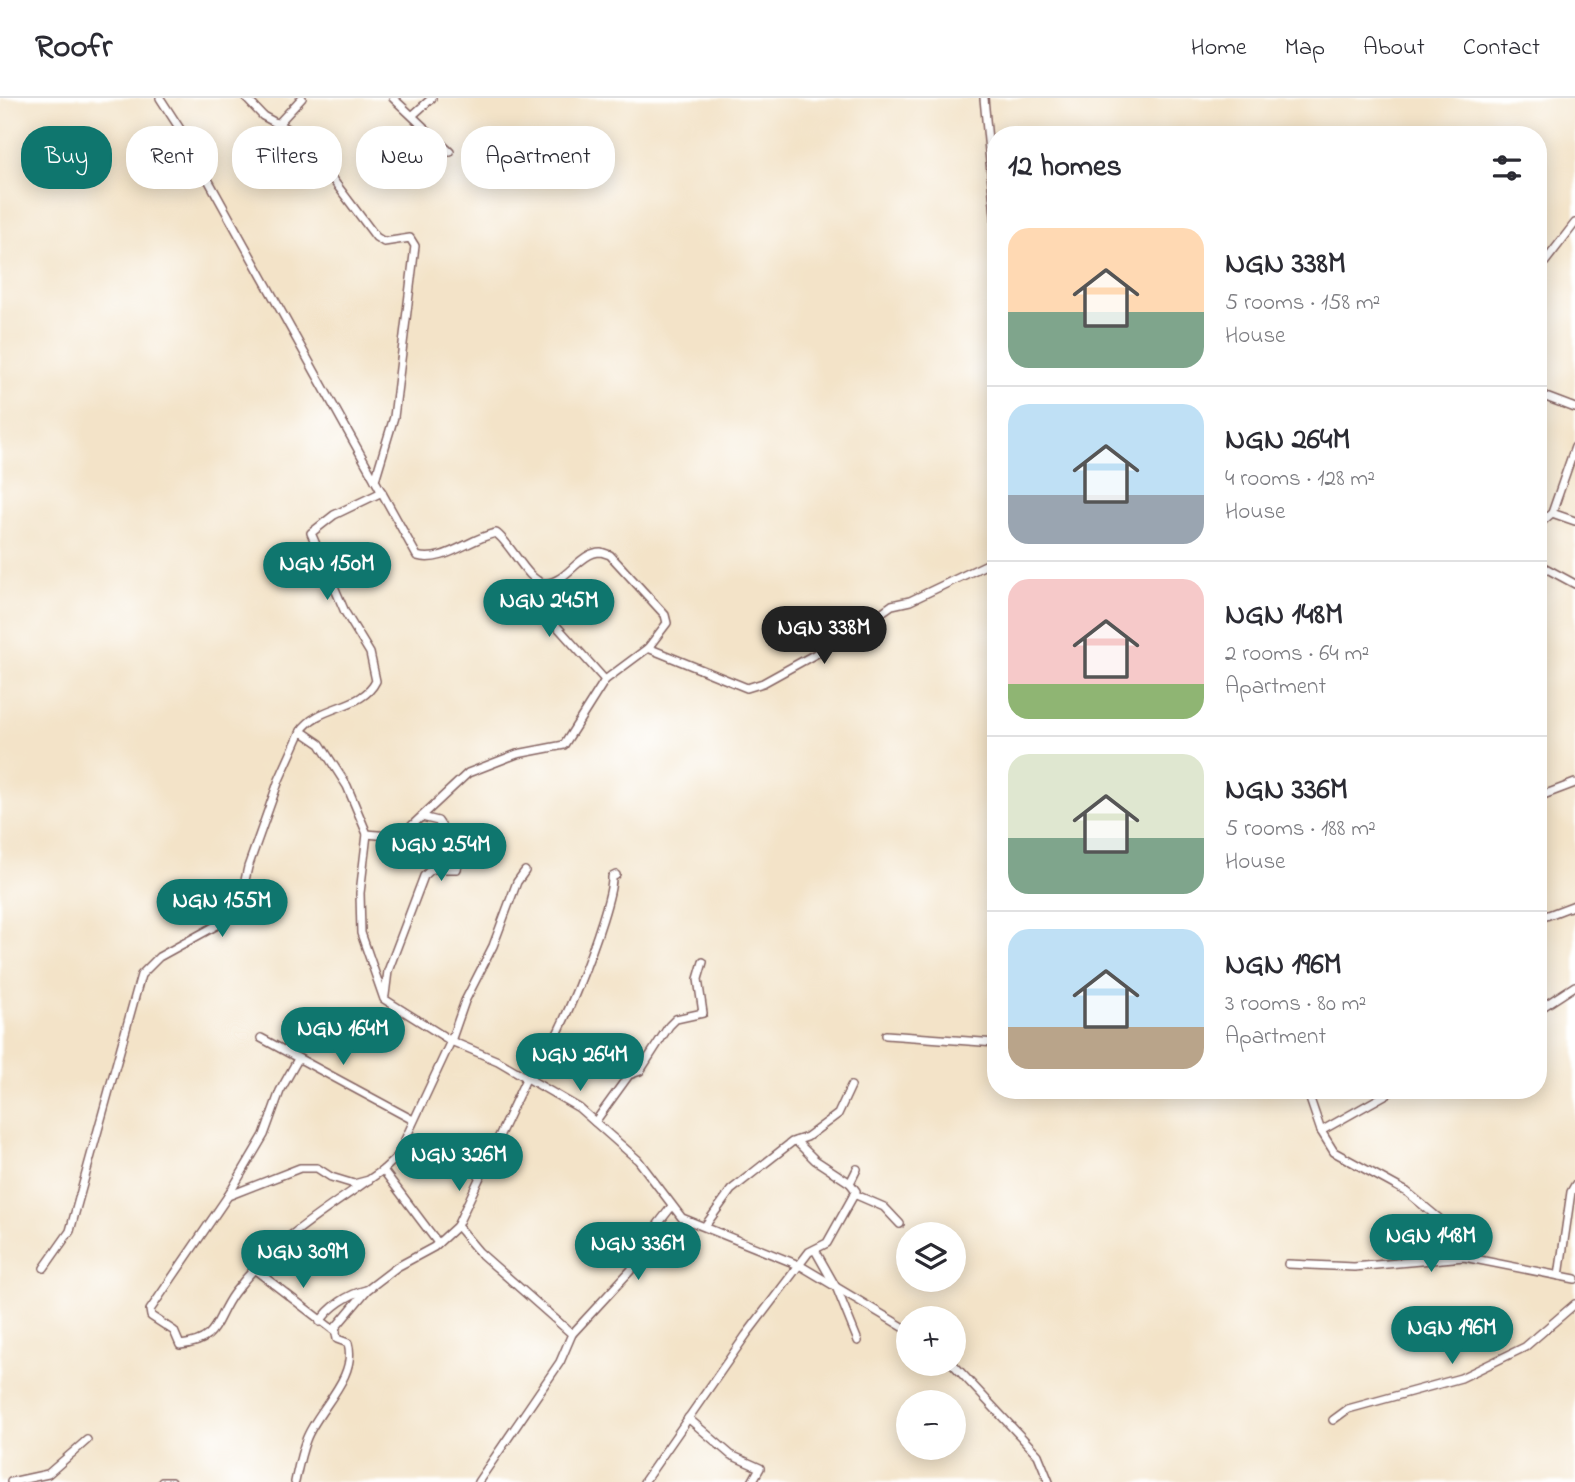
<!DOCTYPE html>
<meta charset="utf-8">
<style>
body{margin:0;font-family:"Indie Flower",sans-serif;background:#f2f2f3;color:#2b2b33;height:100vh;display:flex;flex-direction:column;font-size:26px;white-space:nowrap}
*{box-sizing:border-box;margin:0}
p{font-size:23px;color:#7c7c81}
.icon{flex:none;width:38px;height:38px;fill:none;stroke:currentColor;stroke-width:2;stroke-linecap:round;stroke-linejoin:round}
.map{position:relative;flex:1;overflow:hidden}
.panel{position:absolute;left:987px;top:28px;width:560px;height:973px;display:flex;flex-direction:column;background:#fff;border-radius:28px;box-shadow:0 4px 18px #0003}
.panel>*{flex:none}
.top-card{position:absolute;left:21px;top:28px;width:665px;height:63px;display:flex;gap:14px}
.fabs{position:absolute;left:896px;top:1124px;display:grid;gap:14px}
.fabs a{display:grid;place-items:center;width:70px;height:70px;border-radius:50%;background:#fff;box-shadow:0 4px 18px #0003;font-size:35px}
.price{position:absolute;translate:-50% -60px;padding:0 16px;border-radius:24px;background:#0f766e;color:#fff;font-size:23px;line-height:46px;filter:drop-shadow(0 2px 4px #0008)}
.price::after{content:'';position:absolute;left:50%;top:42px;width:21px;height:16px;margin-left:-10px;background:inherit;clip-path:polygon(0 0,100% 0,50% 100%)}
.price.current{background:#222;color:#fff}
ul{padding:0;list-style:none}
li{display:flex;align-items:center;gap:21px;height:175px;padding:0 21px}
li+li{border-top:2px solid #e1e1e2}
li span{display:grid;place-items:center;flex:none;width:196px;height:140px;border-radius:21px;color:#555}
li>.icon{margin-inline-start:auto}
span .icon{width:84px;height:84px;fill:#fffc;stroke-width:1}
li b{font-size:30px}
h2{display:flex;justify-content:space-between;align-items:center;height:84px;padding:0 21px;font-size:30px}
.tag{padding:0 24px;border-radius:28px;background:#fff;box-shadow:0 4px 18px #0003;font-size:24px;line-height:63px}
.tag.current{background:#0f766e;color:#fff}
header{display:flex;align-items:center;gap:42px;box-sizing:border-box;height:98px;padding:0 35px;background:#fff;border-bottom:2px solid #e1e1e2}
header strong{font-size:33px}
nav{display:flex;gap:38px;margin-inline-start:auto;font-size:24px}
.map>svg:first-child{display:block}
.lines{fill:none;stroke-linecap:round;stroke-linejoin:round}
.minor-casing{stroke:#856462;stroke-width:10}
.minor{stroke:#fff;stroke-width:7}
</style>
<header>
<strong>Roofr</strong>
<nav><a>Home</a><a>Map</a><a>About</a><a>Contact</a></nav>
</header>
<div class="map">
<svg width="1575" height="1384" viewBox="0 0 1575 1384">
<rect width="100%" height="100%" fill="#fff"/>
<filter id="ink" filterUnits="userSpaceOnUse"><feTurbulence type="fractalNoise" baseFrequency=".0143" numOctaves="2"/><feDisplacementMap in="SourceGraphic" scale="14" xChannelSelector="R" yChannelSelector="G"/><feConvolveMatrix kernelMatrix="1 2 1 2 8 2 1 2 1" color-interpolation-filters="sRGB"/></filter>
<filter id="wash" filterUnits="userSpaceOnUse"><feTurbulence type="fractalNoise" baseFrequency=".00686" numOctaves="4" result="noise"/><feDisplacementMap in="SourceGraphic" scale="28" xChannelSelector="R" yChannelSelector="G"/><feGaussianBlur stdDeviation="1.57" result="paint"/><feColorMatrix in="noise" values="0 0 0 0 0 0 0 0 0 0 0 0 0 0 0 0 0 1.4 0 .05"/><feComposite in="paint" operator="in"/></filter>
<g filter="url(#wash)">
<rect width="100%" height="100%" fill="#f3e3c8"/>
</g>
<g filter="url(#ink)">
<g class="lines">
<g class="minor-casing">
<g id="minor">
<path d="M160,0L180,31L417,458C443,466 470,440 496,435C511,445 528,485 545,485C566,486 579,454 601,454L610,457L665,517L667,525L648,550L605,582L564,647L517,656L468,675L405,734L388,738L367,736"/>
<polyline points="246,0 263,18 300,38 376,139 384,144 410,140 415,148 394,319 375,382"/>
<polyline points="393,0 450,54"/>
<polyline points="984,0 996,128"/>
<polyline points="413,17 432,0"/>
<polyline points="277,27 302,0"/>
<polyline points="1538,173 1575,125"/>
<polyline points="1538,296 1575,310"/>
<polyline points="1552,415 1575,423"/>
<polyline points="1538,427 1552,415 1575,349"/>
<polyline points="1538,466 1575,486"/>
<polyline points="544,486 540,501 545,515 605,582"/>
<polyline points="648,550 747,590 763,585 821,553 835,541 864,527 892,507 910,503 996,462"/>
<path d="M301,633C319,606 362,612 376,583L370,555L345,514L311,435L334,417L382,394"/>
<polyline points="1538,699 1575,685"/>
<polyline points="1538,821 1575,807"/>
<polyline points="385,897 388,873 424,778 432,771 457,771 461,757 438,723 422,719"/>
<polyline points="1538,912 1575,888"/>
<polyline points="886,937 996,945"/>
<polyline points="261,940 413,1022"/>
<polyline points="1307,992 1321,1033 1334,1054 1407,1094 1459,1137 1464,1159"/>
<polyline points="595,1024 629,977 640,973 669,928 676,921 703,915 698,881 703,864"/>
<polyline points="1321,1033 1394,992"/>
<polyline points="796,1043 815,1062 850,1085"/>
<polyline points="383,1072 438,1145"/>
<path d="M369,1082L354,1086L331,1079L317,1070H300L228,1098L150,1212L151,1218L174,1233L180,1247C220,1243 214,1222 234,1195C273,1143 330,1109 383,1072L397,1059L451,943L465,903L493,848L517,784L525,773"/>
<polyline points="854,1096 884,1109 900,1126"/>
<polyline points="228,1098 264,1037 280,993 298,961"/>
<polyline points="457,1128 479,1154 572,1236 560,1264 478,1384"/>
<polyline points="705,1128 731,1092 792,1044 807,1039 838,1016 851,988"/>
<polyline points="815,1152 837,1191 858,1243"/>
<polyline points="1288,1166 1354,1169 1464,1159 1575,1181"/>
<polyline points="44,1170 70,1133 141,877 159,859 230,820 241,800 248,769 279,682 301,633 320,646 347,688 367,736 360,795 361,835 384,901 451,943 498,963 579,1010 638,1062 682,1120 801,1168 908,1232"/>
<polyline points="254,1171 336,1234"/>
<polyline points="1559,1178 1571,1094 1575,1087"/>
<path d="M320,1224C329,1209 349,1196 366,1192"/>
<polyline points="572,1236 654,1147 658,1126 672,1108"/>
<polyline points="952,1265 1038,1357 1049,1384"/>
<polyline points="688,1320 731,1357 760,1370 752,1384"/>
<polyline points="1333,1322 1348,1311 1461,1280 1525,1249 1575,1206"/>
<polyline points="11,1384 48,1376 87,1342"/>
<polyline points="162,1384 171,1384"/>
<path d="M295,1384C298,1370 301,1355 306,1342C317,1311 358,1280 348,1245L337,1241L335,1230L367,1192L397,1169L434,1149L457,1128L526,981C548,977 614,807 612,779L616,777"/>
<polyline points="644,1384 746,1237 809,1154 827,1145 856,1093 850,1085 857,1071"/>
</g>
</g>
<use href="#minor" class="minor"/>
</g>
</g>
</svg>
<div class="fabs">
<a><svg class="icon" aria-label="layers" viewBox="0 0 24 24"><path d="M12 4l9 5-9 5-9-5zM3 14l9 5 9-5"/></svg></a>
<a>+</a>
<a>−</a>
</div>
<b class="price" style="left:327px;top:504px">NGN 150M</b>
<b class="price" style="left:549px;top:541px">NGN 245M</b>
<b class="price current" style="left:824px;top:568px">NGN 338M</b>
<b class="price" style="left:441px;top:785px">NGN 254M</b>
<b class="price" style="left:222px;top:841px">NGN 155M</b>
<b class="price" style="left:343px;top:969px">NGN 164M</b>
<b class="price" style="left:580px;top:995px">NGN 264M</b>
<b class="price" style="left:459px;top:1095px">NGN 326M</b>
<b class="price" style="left:1431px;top:1176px">NGN 148M</b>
<b class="price" style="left:638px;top:1184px">NGN 336M</b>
<b class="price" style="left:303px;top:1192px">NGN 309M</b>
<b class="price" style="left:1452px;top:1268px">NGN 196M</b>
<div class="top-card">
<a class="tag current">Buy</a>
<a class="tag">Rent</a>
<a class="tag">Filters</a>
<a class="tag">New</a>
<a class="tag">Apartment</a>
</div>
<section class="panel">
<h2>12 homes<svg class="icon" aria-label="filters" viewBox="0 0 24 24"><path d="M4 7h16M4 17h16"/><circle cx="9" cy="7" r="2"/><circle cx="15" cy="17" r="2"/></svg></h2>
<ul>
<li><span style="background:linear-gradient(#ffd9b3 60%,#7fa58c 0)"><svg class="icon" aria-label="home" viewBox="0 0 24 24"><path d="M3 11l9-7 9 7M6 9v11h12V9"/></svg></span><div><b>NGN 338M</b><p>5 rooms · 158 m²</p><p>House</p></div></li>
<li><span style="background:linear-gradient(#bfe0f5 65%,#9aa5b1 0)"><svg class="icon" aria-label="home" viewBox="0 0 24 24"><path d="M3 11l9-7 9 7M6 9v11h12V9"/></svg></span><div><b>NGN 264M</b><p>4 rooms · 128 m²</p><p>House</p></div></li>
<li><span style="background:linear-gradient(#f6c9c9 75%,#8fb573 0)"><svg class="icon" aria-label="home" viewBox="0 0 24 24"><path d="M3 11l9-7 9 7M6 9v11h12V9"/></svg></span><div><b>NGN 148M</b><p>2 rooms · 64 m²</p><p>Apartment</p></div></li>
<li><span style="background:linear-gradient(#dfe7d0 60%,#7fa58c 0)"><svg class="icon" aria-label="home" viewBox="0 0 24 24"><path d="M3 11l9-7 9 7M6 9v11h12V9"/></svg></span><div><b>NGN 336M</b><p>5 rooms · 188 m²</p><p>House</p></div></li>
<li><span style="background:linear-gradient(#bfe0f5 70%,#b9a48a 0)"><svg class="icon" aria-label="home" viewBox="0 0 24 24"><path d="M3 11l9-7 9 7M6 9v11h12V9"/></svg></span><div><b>NGN 196M</b><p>3 rooms · 80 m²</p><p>Apartment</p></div></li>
</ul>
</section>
</div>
